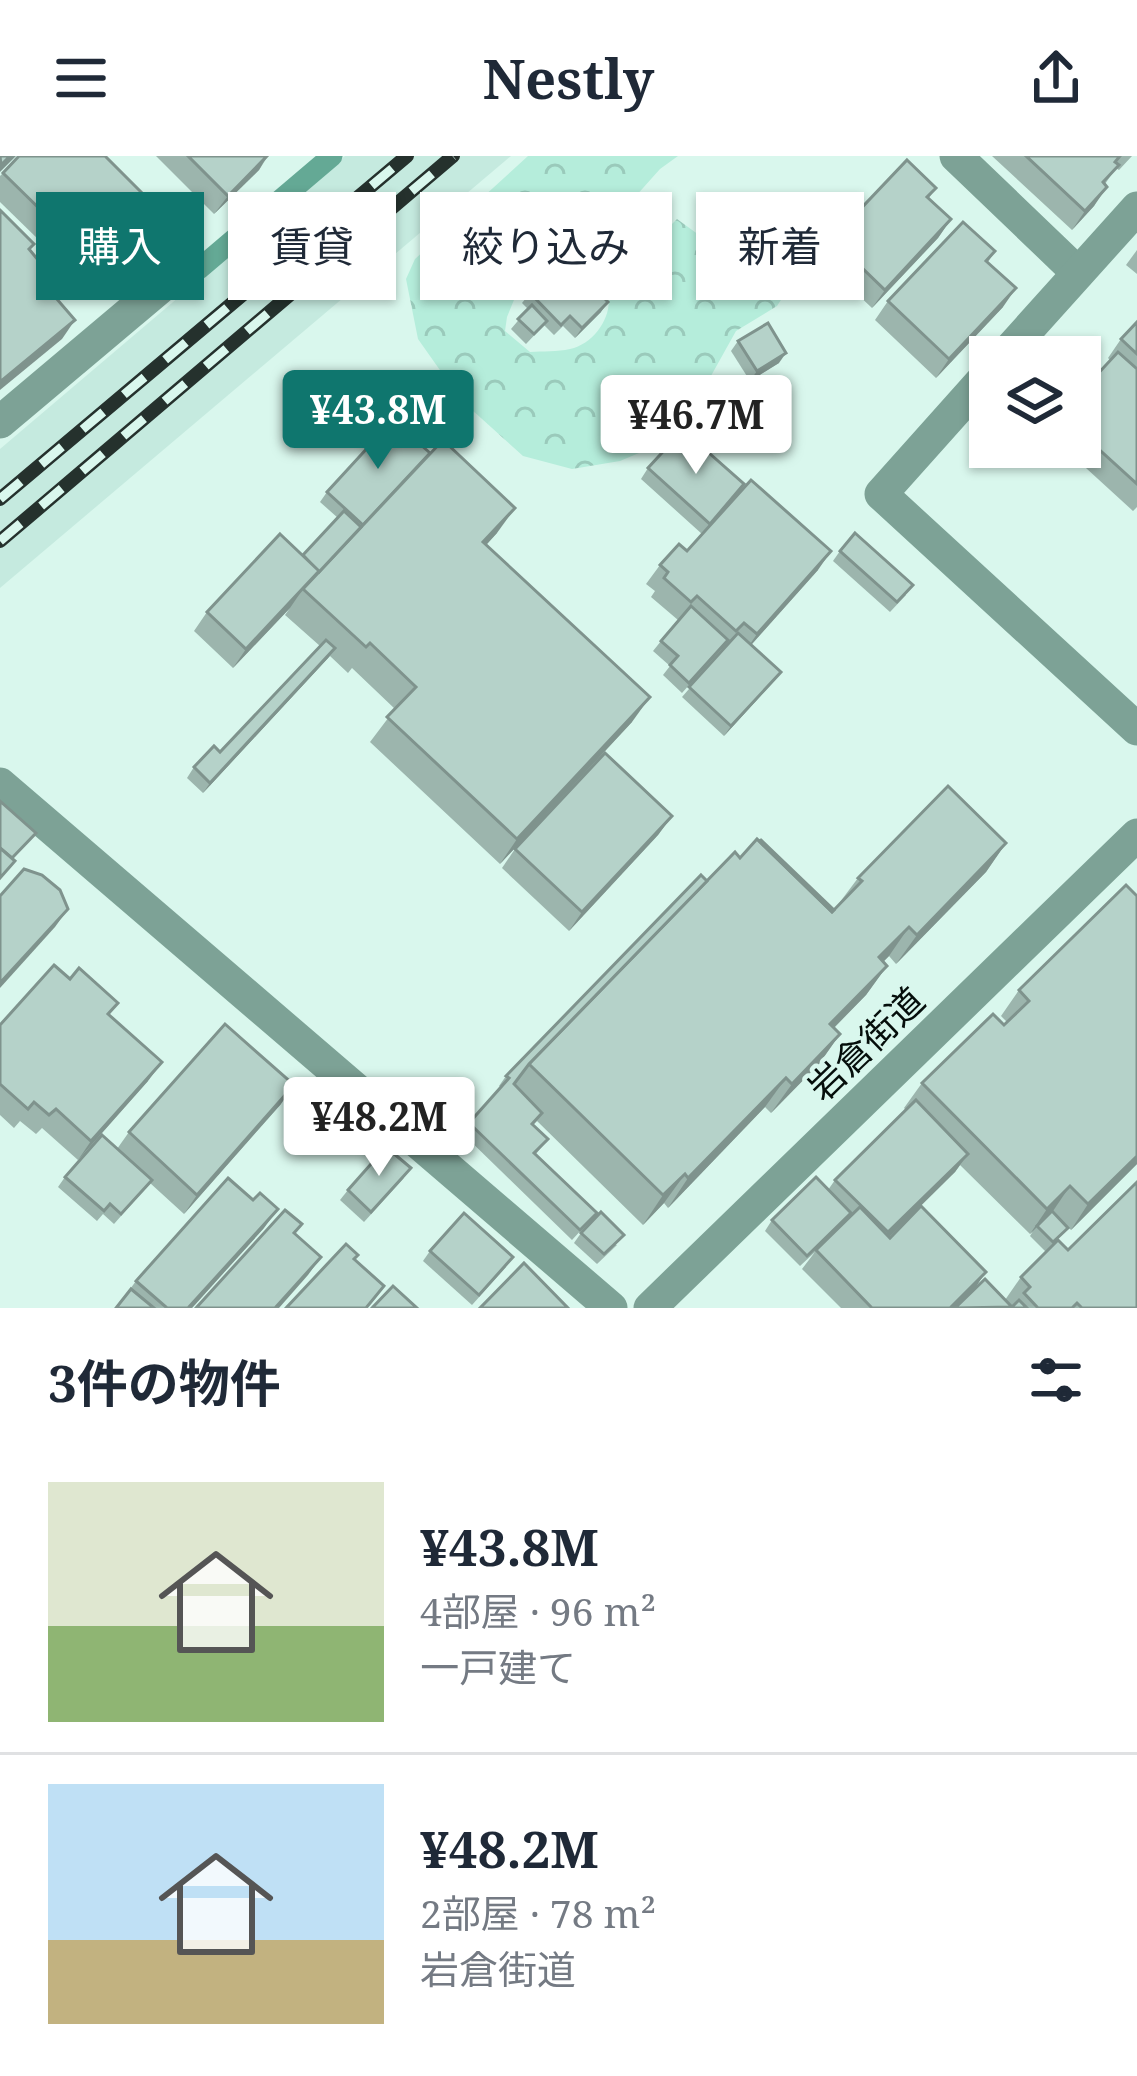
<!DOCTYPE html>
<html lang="ja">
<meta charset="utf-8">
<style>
body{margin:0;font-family:"Noto Serif","Noto Sans JP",serif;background:#f6f6f7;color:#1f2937;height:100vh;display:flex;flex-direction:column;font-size:45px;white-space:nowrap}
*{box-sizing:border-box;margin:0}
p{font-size:39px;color:#747a83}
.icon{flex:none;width:66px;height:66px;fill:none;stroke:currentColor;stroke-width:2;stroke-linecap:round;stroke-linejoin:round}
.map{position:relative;height:1152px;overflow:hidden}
.details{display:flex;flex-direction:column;background:#fff;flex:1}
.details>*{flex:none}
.guide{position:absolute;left:36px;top:36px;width:1065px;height:108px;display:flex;gap:24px}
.tools{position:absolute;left:969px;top:180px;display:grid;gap:24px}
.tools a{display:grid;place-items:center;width:132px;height:132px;border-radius:0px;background:#fff;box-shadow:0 3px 9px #0004;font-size:60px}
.price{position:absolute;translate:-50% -102px;padding:0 27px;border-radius:12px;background:#fff;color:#222;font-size:39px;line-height:78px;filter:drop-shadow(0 3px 6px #0008)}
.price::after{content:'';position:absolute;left:50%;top:72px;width:36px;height:27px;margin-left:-18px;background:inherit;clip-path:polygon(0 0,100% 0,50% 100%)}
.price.on{background:#0f766e;color:#fff}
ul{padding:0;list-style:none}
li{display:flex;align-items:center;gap:36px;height:300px;padding:0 48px}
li+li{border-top:3px solid #e0e1e3}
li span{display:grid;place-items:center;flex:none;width:336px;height:240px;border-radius:0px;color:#555}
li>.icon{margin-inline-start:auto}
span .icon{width:144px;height:144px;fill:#fffc;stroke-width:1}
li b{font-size:51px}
h2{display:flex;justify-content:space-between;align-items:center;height:144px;padding:0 48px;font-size:51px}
.pill{padding:0 42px;border-radius:0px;background:#fff;box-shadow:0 3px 9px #0004;font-size:42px;line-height:108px}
.pill.on{background:#0f766e;color:#fff}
header{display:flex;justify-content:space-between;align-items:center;height:156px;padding:0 48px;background:#fff;font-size:54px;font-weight:700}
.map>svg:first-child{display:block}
.built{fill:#c5eadf}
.forest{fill:url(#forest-crowns)}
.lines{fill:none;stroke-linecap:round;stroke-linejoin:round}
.stream{stroke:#64a995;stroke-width:21}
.minor{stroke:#7da296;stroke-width:33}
.rail-casing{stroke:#25312d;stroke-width:14}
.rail{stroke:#d9f7ed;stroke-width:9;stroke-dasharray:27;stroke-linecap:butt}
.wall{fill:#9cb5ad;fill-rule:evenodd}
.shaded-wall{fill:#7f938d}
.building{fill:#b5d2c9;stroke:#7f938d;stroke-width:3}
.labels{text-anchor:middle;stroke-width:9;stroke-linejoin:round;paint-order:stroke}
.street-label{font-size:36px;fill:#050e0b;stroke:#d9f7ed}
</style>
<header><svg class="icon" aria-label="menu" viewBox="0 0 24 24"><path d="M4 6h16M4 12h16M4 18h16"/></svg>Nestly<svg class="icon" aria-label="share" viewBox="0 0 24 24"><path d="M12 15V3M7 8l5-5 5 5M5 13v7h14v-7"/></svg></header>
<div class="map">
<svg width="1137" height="1152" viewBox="0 0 1137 1152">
<defs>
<pattern id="forest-crowns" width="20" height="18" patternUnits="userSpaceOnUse" patternTransform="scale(3)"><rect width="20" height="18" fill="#b5eddb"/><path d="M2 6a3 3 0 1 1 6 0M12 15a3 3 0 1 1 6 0" fill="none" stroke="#9acabb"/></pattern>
</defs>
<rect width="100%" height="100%" fill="#d9f7ed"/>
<polygon class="built" points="345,0 511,0 0,432 0,293"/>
<path class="forest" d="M528,0H678L660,13L593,88L525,117L507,161L505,175L530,196C543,195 557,196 570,193C596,187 615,157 607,133L677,63L710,87L729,90L779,64L813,66L821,83L777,150L736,175L697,245L651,292L620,305L572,313L523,300L461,244L418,183L406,123L415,103Z"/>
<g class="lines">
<polyline class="stream" points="199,113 332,0"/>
<g class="minor">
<polyline points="956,0 1078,117"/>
<polyline points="1003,201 1137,52"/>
<polyline points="990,216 881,338 1137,573"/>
<polyline points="0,266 170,123"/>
<polyline points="0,628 611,1152"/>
<polyline points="650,1152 1137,679"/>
</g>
<g class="rail-casing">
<g id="rail">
<polyline points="0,343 407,0"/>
<polyline points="0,385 453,0"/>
</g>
</g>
<use href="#rail" class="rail"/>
</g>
<g class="wall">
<polygon points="156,0 268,0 259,14 214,58"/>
<polygon points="992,0 1132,0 1119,14 1116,12 1105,28 1094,50 1072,74"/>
<polygon points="3,17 154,49 140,68 83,127 0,46 0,20"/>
<polygon points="936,32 929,42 951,63 938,82 872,152 819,102 832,83"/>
<polygon points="1137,94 1137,118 1126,109"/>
<polygon points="995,95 988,106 1003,151 936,222 875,164 888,145"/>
<polygon points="531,120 601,156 575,182 563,170 554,179 544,169 526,188 511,173 528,153 522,147 530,137 524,130"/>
<polygon points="1137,166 1137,351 1133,355 1063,291 1080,291 1080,237 1110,204 1108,202 1121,183"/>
<polygon points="738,185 779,207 750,225 731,195"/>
<polygon points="648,312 744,328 703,377 818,414 751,489 773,526 724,580 682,541 723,494 721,493 682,537 663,519 670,510 653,495 678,464 651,441 655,435 646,428 660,409 687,395 702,378 641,323"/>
<polygon points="327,336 497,377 486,389 632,566 500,708 370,586 395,553 352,512 348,517 330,500 203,637 187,622 194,611 220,596 320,490 285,459 290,452 233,512 194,475 207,456 303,399 338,362 320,346"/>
<polygon points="840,395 906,439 890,456 833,405"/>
<polygon points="672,660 658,679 569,775 502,712 515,693"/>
<polygon points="1006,687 986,716 896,808 889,800 883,806 887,810 866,839 834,872 840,878 819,908 771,957 765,951 668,1052 664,1047 643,1069 537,965 533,969 548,983 536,998 597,1057 572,1084 462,977 501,931 499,930 506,920 707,725 740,702 834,754 858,722"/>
<path d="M1126,729L1137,1008L1071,1074L1052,1055L1058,1084L1137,1152H841L802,1113L815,1096L800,1110L765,1075L772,1064L828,1034L835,1024L906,954L904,952L922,927L1004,869L1007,866L1001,860L1019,834ZM960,1009L1030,1078L1033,1075L1030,1080L1046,1096L1021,1121L1005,1144L889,1081L955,1016Z"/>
<polygon points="70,823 118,847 109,859 148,925 78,1004 42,972 36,978 20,965 14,972 0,959 0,869"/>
<polygon points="281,948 184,1058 150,1027 114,1068 103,1058 97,1065 58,1031 65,1021 117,993 129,976"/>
<polygon points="404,1022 364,1066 340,1044 348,1034"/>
<polygon points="264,1072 192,1152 116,1152 136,1125"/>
<polygon points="581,1077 617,1089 597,1108 574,1087"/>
<polygon points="430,1095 506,1111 472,1149 423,1105"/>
</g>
<g class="shaded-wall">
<polygon points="10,0 16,0 0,16 0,11"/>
<polygon points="267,0 259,14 214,58 228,40"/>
<polygon points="1107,31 1094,50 1072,74 1085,55"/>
<polygon points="154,49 140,68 83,127 96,108"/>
<polygon points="951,63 938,82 872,152 885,134"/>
<polygon points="1016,132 1003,151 936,222 949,203"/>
<polygon points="608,146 601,156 575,182 582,172"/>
<polygon points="75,164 62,183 0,234 0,226"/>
<polygon points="786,197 779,207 750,225 757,215"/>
<polygon points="515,352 497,377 466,411 483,386"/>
<polygon points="831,395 818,414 744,497 757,478"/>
<polygon points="319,415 303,433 290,452 233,512 246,493"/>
<polygon points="335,492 328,502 203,637 210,627"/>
<polygon points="781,516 773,526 724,580 731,570"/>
<polygon points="650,541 632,566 500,708 517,683"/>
<polygon points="672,660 658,679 569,775 582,756"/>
<polygon points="1006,687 986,716 896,808 917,779"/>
<polygon points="68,753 55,771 0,832 0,827"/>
<polygon points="909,771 889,800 858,831 879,801"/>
<polygon points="887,810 866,839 809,897 830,868"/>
<polygon points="840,878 819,908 771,957 792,928"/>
<polygon points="162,906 148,925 78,1004 91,985"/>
<polygon points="786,922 765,951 668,1052 688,1022"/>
<polygon points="294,929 281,948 184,1058 197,1039"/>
<polygon points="968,998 955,1016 875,1095 888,1076"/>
<polygon points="1137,1000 1137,1008 1071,1074 1088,1048"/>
<polygon points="685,1018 664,1047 643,1069 663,1039"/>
<polygon points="1070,1030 1053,1055 1030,1078 1047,1053"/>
<polygon points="278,1053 264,1072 192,1152 188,1152"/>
<polygon points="321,1101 308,1119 279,1152 275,1152"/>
<polygon points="986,1116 973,1135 956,1152 950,1152"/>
</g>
<g class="building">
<polygon points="0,0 10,0 1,9"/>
<polygon points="19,0 105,0 154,49 96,108 3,17"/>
<polygon points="188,0 267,0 228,40"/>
<polygon points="1026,0 1120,0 1115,6 1119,9 1103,26 1107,31 1085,55"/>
<polygon points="907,4 936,32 927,41 951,63 885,134 832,83"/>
<polygon points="0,54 34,88 29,93 57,127 49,134 75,164 0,226"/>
<polygon points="963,66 995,95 986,105 1016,132 949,203 888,145"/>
<polygon points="558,94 608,146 582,172 570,160 561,169 530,137 539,128 531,120"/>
<polygon points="532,149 547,165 534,178 518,163"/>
<polygon points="1137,166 1137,198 1121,183"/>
<polygon points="768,167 786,197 757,215 738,185"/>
<polygon points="1118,196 1137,213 1137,328 1080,276 1080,248 1083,244 1080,242 1080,237"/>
<polygon points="393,264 430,297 363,369 327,336"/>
<polygon points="683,274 744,328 710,368 648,312"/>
<polygon points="443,284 515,352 483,386 650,541 517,683 387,561 416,531 370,487 366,491 303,433"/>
<polygon points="751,324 831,395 757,478 744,467 736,475 697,440 691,446 664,422 668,416 660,409 679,388 687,395"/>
<polygon points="344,355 361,371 319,416 303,399"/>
<polygon points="855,377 913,429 897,446 840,395"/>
<polygon points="280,378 319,415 246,493 207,456"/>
<polygon points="691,450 728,484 689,527 670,509 678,500 661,485"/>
<polygon points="738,477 781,516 731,570 689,531"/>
<polygon points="326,484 335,492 210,627 194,611 214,590 220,596"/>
<polygon points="605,597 672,660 582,756 515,693"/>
<polygon points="948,630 1006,687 917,779 909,771 879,801 887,810 830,868 840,878 792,928 786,922 688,1022 685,1018 663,1039 529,908 735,696 740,702 757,683 832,756 862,725 858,722"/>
<polygon points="0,645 36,677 12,702 0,692"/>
<polygon points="761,684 834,754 832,756 759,685"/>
<polygon points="0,692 15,705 0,722"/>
<polygon points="24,713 42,719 60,734 68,753 0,827 0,740"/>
<polygon points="701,719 707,725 529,908 514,928 542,957 532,968 548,983 534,997 597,1057 580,1074 469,967 509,922 506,920"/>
<polygon points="1126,729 1137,740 1137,1000 1088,1048 1070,1030 1047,1053 922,927 993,858 1004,869 1029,845 1019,834"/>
<polygon points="54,809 70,823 79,812 118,847 108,858 162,906 91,985 56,953 49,959 34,946 28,953 0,928 0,869"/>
<polygon points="225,868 294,929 197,1039 129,976"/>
<polygon points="916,944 968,998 888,1076 835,1024"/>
<polygon points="102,979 152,1024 121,1058 110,1048 104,1055 65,1021"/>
<polygon points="386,991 411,1012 371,1056 348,1034"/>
<polygon points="816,1021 851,1057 807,1100 772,1064"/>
<polygon points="228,1022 253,1044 260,1037 278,1053 188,1152 167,1152 136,1125"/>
<polygon points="1137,1026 1137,1152 1082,1152 1077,1147 1072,1152 1038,1152 1024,1137 1030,1131 1021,1121 1058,1084 1068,1094"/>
<polygon points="921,1050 986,1116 950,1152 872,1152 816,1094 860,1051 890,1082"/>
<polygon points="285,1054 302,1068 294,1077 321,1101 275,1152 196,1152"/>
<polygon points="1052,1055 1068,1072 1053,1086 1037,1070"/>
<polygon points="601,1056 624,1079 604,1098 581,1077"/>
<polygon points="464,1057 513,1101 479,1139 430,1095"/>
<polygon points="346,1088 358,1099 354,1103 384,1130 366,1152 286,1152"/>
<polygon points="524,1107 568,1152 480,1152"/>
<polygon points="985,1123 1012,1151 955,1152"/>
<polygon points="393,1130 417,1152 372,1152"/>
<polygon points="131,1133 154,1152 116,1152"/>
<polygon points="1019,1144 1027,1152 1011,1152"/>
</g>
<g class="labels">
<g class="street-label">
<text transform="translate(866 888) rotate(-44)" y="13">岩倉街道</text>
</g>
</g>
</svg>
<div class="tools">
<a><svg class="icon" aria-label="layers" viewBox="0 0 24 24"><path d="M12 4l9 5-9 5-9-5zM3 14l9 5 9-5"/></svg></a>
</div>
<b class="price on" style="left:378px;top:316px">¥43.8M</b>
<b class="price" style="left:696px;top:321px">¥46.7M</b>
<b class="price" style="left:379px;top:1023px">¥48.2M</b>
<div class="guide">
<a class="pill on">購入</a>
<a class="pill">賃貸</a>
<a class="pill">絞り込み</a>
<a class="pill">新着</a>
</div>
</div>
<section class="details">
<h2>3件の物件<svg class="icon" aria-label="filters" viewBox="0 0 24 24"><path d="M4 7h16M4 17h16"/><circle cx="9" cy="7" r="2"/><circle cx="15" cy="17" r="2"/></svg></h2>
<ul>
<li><span style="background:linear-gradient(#dfe7d0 60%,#8fb573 0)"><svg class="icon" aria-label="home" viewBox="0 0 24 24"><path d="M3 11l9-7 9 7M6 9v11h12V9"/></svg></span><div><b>¥43.8M</b><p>4部屋 · 96 m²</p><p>一戸建て</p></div></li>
<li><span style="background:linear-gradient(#bfe0f5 65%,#c2b280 0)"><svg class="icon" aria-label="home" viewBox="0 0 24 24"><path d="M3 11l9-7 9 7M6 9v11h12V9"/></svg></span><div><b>¥48.2M</b><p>2部屋 · 78 m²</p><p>岩倉街道</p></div></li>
</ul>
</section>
